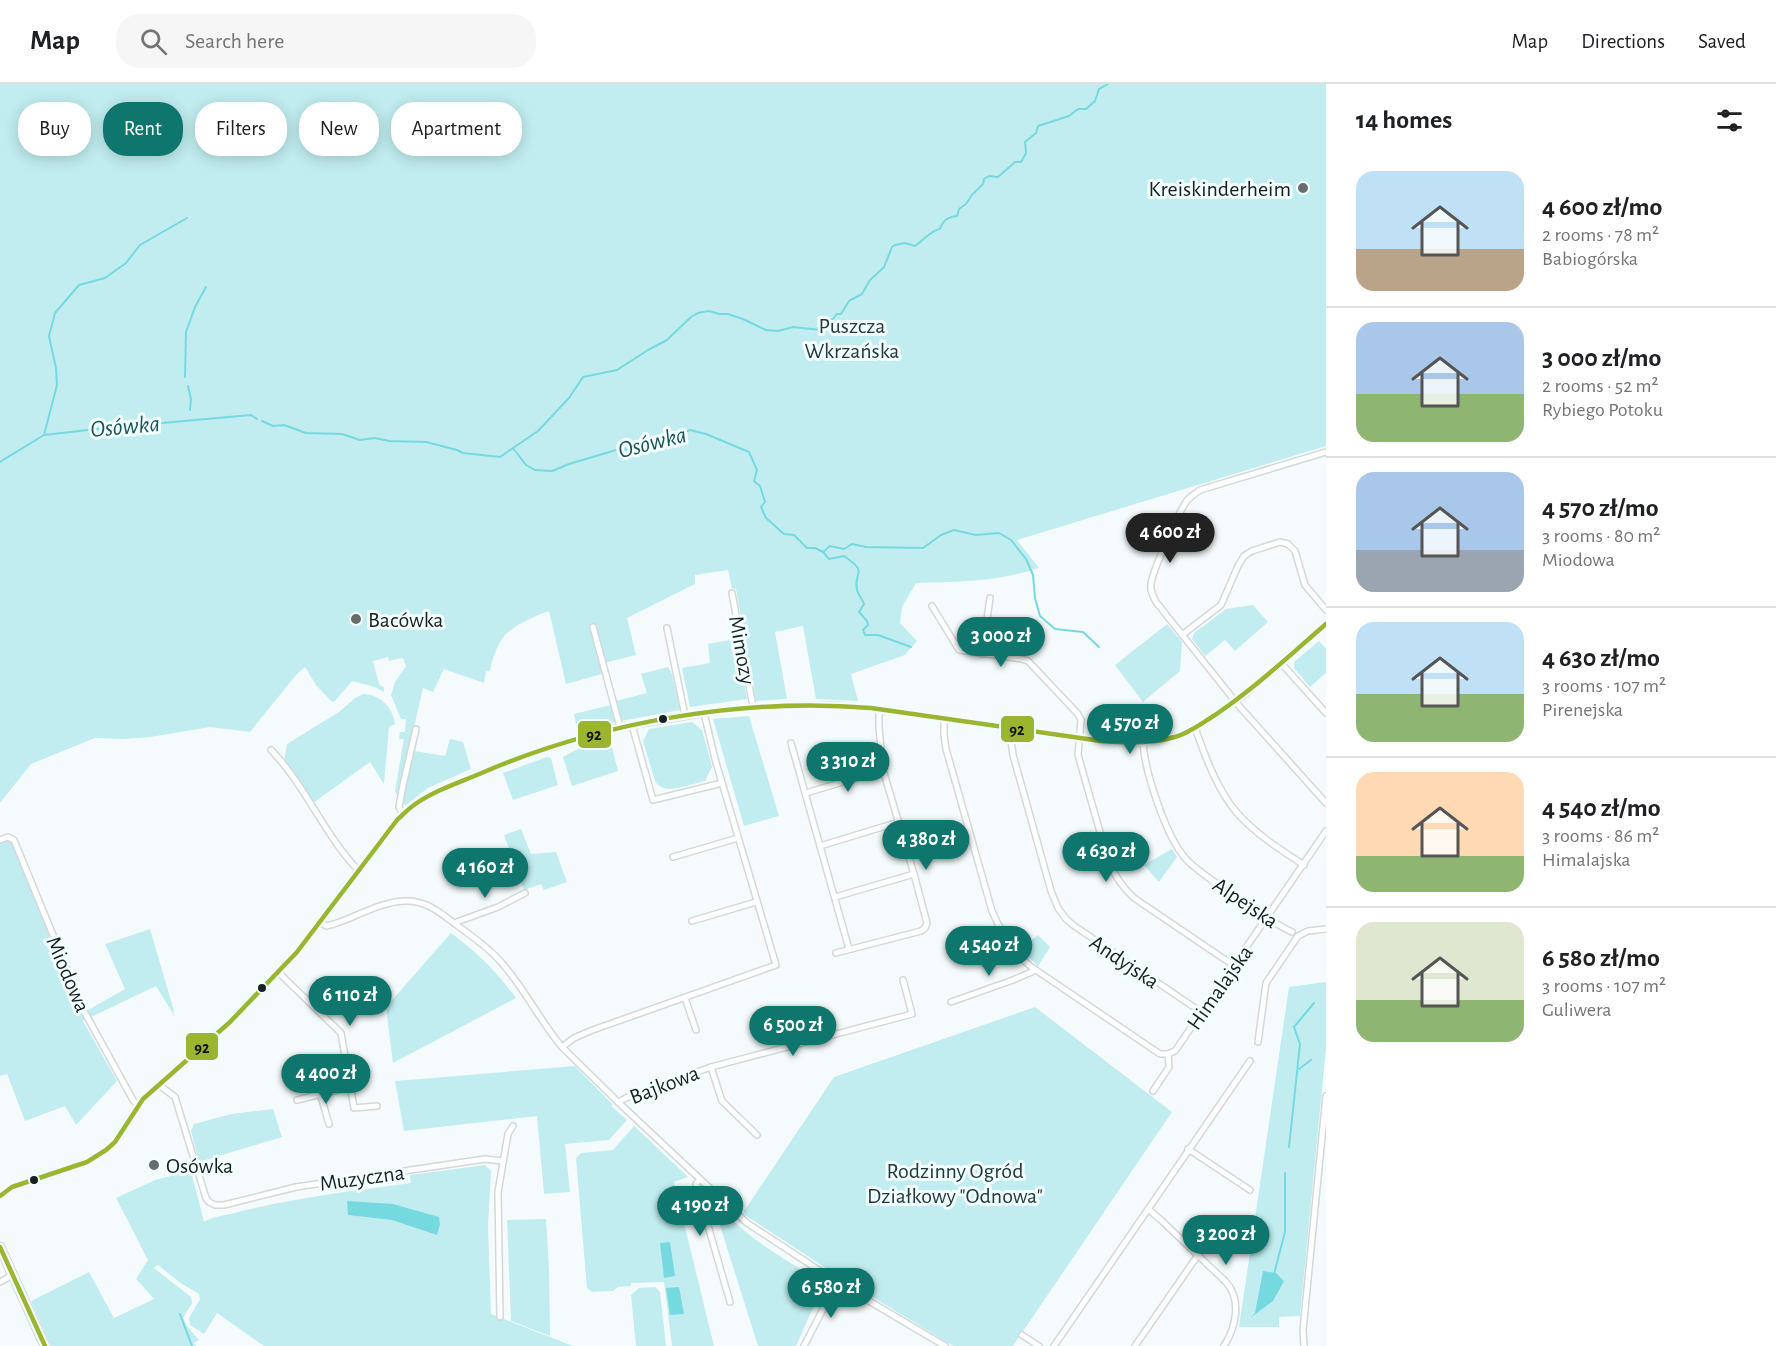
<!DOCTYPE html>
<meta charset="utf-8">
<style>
body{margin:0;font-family:"Alegreya Sans",sans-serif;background:#f6f6f6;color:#202124;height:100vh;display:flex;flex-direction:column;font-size:22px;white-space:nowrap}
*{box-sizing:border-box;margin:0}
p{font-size:20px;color:#757577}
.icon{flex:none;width:33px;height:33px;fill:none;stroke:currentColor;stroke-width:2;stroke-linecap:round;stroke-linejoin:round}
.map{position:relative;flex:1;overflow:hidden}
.panel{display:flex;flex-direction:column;background:#fff;width:450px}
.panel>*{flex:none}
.hud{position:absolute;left:18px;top:18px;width:570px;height:54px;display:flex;gap:12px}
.price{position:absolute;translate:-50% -51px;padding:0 14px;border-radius:21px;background:#0f766e;color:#fff;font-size:20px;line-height:39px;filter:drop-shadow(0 2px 3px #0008)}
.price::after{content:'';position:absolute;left:50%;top:36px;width:18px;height:14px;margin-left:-9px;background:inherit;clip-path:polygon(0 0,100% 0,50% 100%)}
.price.on{background:#222;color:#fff}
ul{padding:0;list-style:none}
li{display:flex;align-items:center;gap:18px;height:150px;padding:0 30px}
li+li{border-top:2px solid #e0e0e0}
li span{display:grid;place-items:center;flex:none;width:168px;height:120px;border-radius:18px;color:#555}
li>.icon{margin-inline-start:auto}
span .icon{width:72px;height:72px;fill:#fffc;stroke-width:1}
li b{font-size:26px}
h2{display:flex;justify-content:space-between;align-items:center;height:72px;padding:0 30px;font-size:26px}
.tag{padding:0 21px;border-radius:24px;background:#fff;box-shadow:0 3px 15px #0003;font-size:21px;line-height:54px}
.tag.on{background:#0f766e;color:#fff}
header{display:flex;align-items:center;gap:36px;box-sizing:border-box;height:84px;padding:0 30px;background:#fff;border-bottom:2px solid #e0e0e0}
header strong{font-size:28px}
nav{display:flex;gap:33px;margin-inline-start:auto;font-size:21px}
.search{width:420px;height:54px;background:#f6f6f6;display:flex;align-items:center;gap:15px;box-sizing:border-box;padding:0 21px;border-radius:24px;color:#757577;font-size:22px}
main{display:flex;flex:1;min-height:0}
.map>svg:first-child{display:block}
.green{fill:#c1edf0}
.water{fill:#76d9df}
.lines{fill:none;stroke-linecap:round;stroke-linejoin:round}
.stream{stroke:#76d9df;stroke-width:2}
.street-casing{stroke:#d3d8d9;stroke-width:8}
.secondary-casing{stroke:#d3d8d9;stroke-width:11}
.street{stroke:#fefeff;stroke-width:5}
.secondary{stroke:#fefeff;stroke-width:8}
.bus-1-casing{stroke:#f2feff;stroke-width:9}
.bus-1{stroke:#9bb530;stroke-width:4.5}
.poi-dot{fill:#676d6d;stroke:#f2feff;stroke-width:2}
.bus-dot{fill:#1a2020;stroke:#f2feff;stroke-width:2}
.labels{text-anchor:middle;stroke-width:6;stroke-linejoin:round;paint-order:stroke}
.poi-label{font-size:22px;fill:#1a2020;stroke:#f2feff;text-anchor:start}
.park-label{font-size:22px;fill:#233a3b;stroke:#f2feff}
.street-label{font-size:22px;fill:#1a2020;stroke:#f2feff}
.water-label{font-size:24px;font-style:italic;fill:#1c5558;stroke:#f2feff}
.line-badge{stroke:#f2feff;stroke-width:2}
.pale-badge-label{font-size:16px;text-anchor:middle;font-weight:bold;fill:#111}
</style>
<header>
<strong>Map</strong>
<div class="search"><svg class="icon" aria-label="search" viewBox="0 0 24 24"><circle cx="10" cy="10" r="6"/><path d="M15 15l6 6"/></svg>Search here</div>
<nav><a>Map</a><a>Directions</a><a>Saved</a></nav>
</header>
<main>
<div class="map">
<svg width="1326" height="1262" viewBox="0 0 1326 1262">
<rect width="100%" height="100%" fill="#f5fbfc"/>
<g class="green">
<path d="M0,0H1326V362L1017,456L1039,484C995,498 961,498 916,499L902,523L900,539L917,557L905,571L851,590L858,617L816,615L803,542L775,548L787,615L756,617L736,505L732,504L728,486L695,491V500L627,534L636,571L600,580L602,590L566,600L549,527C535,532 514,541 504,552C497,561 492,576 490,587H486L484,599L444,585L433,608L423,604L398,713L395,707L404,655H399L400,648H405L406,635H401L391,611L395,598L406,582L403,574L389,577L388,573L373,577L379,600L384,604V608L375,603L352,597L335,617L332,618L316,601L305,583L296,591L250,648L210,643L151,653L123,655L95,654L31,680L0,719Z"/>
<polygon points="1253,521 1268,538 1235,567 1225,556 1205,572 1192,555 1194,549 1226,525"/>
<polygon points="1167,540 1182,558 1180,587 1143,618 1115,581"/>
<polygon points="736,555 747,615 690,623 682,584 710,579 708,560"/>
<polygon points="1319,557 1326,565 1326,589 1310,603 1294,584 1294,578"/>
<polygon points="668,583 672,590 680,626 621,637 616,617 647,609 641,590"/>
<path d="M363,610C380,610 393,624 395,640L389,643L384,700L370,678L313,719L290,684L284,678L287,660L339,628L355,614Z"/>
<polygon points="611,621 615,638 578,648 574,630"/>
<polygon points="749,632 779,732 744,742 713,635"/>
<path d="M692,638L702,646L712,683L705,697C690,700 664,713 655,697L643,657L649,645Z"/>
<polygon points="450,655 463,658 471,685 428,704 406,721 402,718 414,667 445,672"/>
<polygon points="610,655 618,687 572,702 563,673 591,658"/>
<polygon points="547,673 551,674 558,701 513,716 503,689"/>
<polygon points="521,745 531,770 556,768 567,798 544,806 541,800 524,806 504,751"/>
<polygon points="7,756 12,758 85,936 83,937 117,997 76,1041 65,1022 25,1037 7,990 0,992 0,759"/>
<polygon points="1172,765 1177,773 1159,798 1144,781"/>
<polygon points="150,845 174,927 173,928 175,933 156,902 91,933 88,926 125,905 105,860"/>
<path d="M451,849C479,870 495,886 516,914L393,979L386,923Z"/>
<polygon points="1038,851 1050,863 1038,882 1020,865"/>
<polygon points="1326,898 1326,964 1300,1232 1279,1233 1279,1243 1239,1243 1289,903"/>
<polygon points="1035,923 1172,1028 1013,1262 953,1262 838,1192 745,1131 744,1127 834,993"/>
<polygon points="575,982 613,1021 611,1022 627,1036 609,1056 565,1060 570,1108 544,1110 537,1032 404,1047 395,997"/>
<polygon points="273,1025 282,1053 199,1078 191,1047 194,1040 231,1030"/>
<polygon points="634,1042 688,1093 674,1098 714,1262 672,1262 664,1198 631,1199 631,1202 618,1203 613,1207 592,1208 587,1204 576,1074 581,1069 613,1066"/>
<path d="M485,1081L491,1087L488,1143L491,1230L573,1262H264L217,1229L204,1250L190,1241L189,1234L200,1215L199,1210L179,1198L158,1181L154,1184L191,1213L192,1219L183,1234L187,1242L199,1256L194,1259L196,1262H51L31,1217L89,1188L114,1234L154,1215L136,1195L148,1176L116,1114L155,1096L191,1087L204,1138C213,1132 224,1132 234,1129C292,1114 352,1107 411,1099L410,1091Z"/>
<path d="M724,1127C751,1157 786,1176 820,1197L822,1204L796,1262H758L717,1132Z"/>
<polygon points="546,1135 549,1185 550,1252 511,1237 507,1136"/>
<polygon points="655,1203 660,1208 666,1262 636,1262 631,1211 639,1204"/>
</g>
<g class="water">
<polygon points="347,1117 393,1120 439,1133 440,1140 437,1151 392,1136 348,1131"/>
<polygon points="670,1158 675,1192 664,1194 660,1159"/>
<polygon points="1263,1187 1276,1189 1284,1197 1273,1217 1250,1234 1255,1229"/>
<polygon points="679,1203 684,1230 670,1231 666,1204"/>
</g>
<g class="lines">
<g class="stream">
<polyline points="185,293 186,248 195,223 206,203"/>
<polyline points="188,302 191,315 190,326"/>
<polyline points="262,337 273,342 284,341 306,349 342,350 360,356 375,354 389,357 426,358 457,366 463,369 500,373 513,364 526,381 535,386 552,387 569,380 616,366 634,365 666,351 683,349 690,346 706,350 749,368 757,386 754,397 760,402 765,418 761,423 766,434 784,450 794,451 807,464 815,464 823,468 830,462 844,465 852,460 866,463 923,464 941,451 954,446 976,451 999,449 1011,456 1026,475 1033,491 1035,514 1040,532 1055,545 1083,548 1099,563"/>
<polyline points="44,351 57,301 56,284 49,252 55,229 79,201 105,194 126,179 140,161 187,134"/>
<path d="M513,364L538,347L569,314L583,293L617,286L648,266L667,256L691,233L698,229L709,227L719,230H728L743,235L766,246L778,247L793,243L821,246L827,236L833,235L837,230H841L849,217L862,210L870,196L884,183L892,163L895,161L905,159L915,162C923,157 931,146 940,145C943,136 948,133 957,132L959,125L966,120L972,111L983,100L984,95L989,92L998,93L1015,78H1021L1026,69L1025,58L1036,49L1038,42L1069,32L1078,25H1086L1095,17L1099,5L1108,0"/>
<path d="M0,378L44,351L141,340C149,336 154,334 162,339L251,331L257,335"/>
<path d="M823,468L829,475L844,472C870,490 853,486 857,506C858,510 862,515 864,520L859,528L867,537L868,541L863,546L865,551H878L911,563"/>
<polyline points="1299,985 1311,976"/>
<polyline points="1289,1063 1300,960 1294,943 1314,919"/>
<polyline points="1274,1190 1285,1148 1285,1089"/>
<polyline points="180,1230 192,1262"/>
</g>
<g class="street-casing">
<g id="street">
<path d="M1326,368L1200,406C1195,410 1189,413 1186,418C1178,430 1152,488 1151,500C1150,507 1153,512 1156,518L1239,622L1326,719"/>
<polyline points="732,509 753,623"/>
<path d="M932,522L959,566L1021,575L1028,577L1078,630L1081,636L1078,671L1108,776C1114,791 1122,803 1134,814L1233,881"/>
<polyline points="593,543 620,643"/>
<polyline points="667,544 685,632"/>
<polyline points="1182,551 1221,521 1238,482 1244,472 1252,467 1280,458 1288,460 1295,467 1305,501 1326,526"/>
<polyline points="982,570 990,514"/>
<polyline points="1281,579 1326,629"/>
<path d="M944,634V651L946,665L992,827C1001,849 1012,866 1030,882L1160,970H1168L1175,967L1326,747"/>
<polyline points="632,641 653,716 722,699"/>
<polyline points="1013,644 1011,656 1013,671 1051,807 1058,824 1066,835 1073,841 1201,928"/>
<path d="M1195,644C1206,674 1217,706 1238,730C1257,751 1281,766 1304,781"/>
<polyline points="791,659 849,865"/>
<path d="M1143,659C1145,688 1166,753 1186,775C1201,791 1223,803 1241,816C1258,827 1274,840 1292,848"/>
<path d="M271,666C306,702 324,751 359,787"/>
<polyline points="806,709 883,686"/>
<polyline points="403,730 399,723 403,701 416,645"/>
<polyline points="0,756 8,753 14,756 85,929 133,1016 138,1022"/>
<polyline points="820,762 899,738"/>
<polyline points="673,773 738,754"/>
<polyline points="835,813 914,790"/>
<polyline points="692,837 756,818"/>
<path d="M320,838L326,842L334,840C356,833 380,818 404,817C425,816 438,827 454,839C470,851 487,862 500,877C524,903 539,936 562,963L618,1018L747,1139L837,1198L945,1262"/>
<polyline points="454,839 498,823 525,809"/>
<polyline points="836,869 921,847 925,844 927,839 914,790 883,686 879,643 879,625"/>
<polyline points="278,888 341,949 354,1024 377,1022"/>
<polyline points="685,914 696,946"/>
<polyline points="951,918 1013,896 1036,886"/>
<polyline points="1258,958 1266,899 1298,852 1308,847 1326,845"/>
<polyline points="562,963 574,954 590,947 776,881 715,675 704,629"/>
<polyline points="310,974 329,1040"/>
<polyline points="711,983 722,1017 757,1051"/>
<polyline points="159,1001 175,1013 206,1114 209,1118 215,1121 224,1121 296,1103 485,1075 502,1077"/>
<polyline points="1153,1007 1169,983 1168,970"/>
<polyline points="297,1016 350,1003"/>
<polyline points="618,1018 630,1012 711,983 912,930 903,896"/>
<polyline points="1188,1065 1250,1106"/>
<polyline points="700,1095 696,1100 730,1218"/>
<polyline points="0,1112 12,1103 87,1078 106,1066 115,1058 143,1015 230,938 297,868 397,736 414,721 432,710 507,678 539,667 611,645 723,626 776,622 835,621 871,624 1101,657 1123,659 1150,658 1175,653 1195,644 1242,613 1326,540"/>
<path d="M1148,1125L1162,1137L1226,1198C1242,1216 1236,1243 1224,1262"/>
<polyline points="0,1198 13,1191"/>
<polyline points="500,1233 498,1108 508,1050 513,1042"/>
<polyline points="1022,1251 1039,1262"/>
<polyline points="804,1262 837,1198"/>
<polyline points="1054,1262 1250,977"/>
<polyline points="1135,1262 1198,1171"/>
<polyline points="1304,1262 1303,1246 1326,1012"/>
</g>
</g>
<g class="secondary-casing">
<polyline id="secondary" points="0,1163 45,1262"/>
</g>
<use href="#street" class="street"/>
<use href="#secondary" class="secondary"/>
<g class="bus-1-casing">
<g id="bus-1">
<path d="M0,1112L12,1103L87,1078L106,1066L115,1058L143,1015L230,938L297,868L397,736C403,731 408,725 414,721C435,706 461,698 484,688C601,638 744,613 871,624L1101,657C1125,659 1151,660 1175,653C1189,649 1202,639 1215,631C1255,604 1290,571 1326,540"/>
<polyline points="0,1163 45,1262"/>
</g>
</g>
<use href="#bus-1" class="bus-1"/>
</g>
<g class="poi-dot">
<circle cx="1303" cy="104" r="6"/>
<circle cx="356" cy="535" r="6"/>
<circle cx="154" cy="1081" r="6"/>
</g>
<g class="bus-dot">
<circle cx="663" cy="635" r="5"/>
<circle cx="262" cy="904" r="5"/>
<circle cx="34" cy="1096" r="5"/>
</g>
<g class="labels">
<g class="poi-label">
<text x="1291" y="112" text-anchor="end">Kreiskinderheim</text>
<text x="368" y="543">Bacówka</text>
<text x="166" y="1089">Osówka</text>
</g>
<g class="park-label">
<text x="852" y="249">Puszcza<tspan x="852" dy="25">Wkrzańska</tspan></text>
<text x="955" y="1094">Rodzinny Ogród<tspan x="955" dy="25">Działkowy "Odnowa"</tspan></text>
</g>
<g class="street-label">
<text transform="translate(743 566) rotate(80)" y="8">Mimozy</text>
<text transform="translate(1246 818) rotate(34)" y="8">Alpejska</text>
<text transform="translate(1125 877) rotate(34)" y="8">Andyjska</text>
<text transform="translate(69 890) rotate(67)" y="8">Miodowa</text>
<text transform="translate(1219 903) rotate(-55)" y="8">Himalajska</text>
<text transform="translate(664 1000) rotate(-21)" y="8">Bajkowa</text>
<text transform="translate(362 1093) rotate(-8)" y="8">Muzyczna</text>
</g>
<g class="water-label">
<text transform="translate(125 342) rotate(-5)" y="8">Osówka</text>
<text transform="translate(652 358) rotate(-14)" y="8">Osówka</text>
</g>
</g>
<g class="line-badge">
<rect x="1000" y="631" width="35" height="28" rx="6" fill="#9bb530"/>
<rect x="577" y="636" width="35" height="29" rx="6" fill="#9bb530"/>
<rect x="185" y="948" width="34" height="29" rx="6" fill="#9bb530"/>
</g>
<g class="pale-badge-label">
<text x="1017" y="651">92</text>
<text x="594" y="656">92</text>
<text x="202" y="969">92</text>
</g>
</svg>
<b class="price on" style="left:1170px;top:480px">4 600 zł</b>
<b class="price" style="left:1001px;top:584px">3 000 zł</b>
<b class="price" style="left:1130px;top:671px">4 570 zł</b>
<b class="price" style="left:848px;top:709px">3 310 zł</b>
<b class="price" style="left:926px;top:787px">4 380 zł</b>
<b class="price" style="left:1106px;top:799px">4 630 zł</b>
<b class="price" style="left:485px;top:815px">4 160 zł</b>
<b class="price" style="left:989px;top:893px">4 540 zł</b>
<b class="price" style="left:350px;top:943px">6 110 zł</b>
<b class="price" style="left:793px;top:973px">6 500 zł</b>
<b class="price" style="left:326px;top:1021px">4 400 zł</b>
<b class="price" style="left:700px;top:1153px">4 190 zł</b>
<b class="price" style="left:1226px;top:1182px">3 200 zł</b>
<b class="price" style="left:831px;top:1235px">6 580 zł</b>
<div class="hud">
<a class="tag">Buy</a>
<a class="tag on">Rent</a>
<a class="tag">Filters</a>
<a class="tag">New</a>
<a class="tag">Apartment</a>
</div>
</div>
<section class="panel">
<h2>14 homes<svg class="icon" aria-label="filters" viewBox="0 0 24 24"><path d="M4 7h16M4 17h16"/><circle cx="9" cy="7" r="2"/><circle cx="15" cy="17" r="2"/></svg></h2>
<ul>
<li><span style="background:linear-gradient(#bfe0f5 65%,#b9a48a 0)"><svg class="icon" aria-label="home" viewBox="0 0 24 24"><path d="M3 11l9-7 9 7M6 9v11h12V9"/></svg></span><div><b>4 600 zł/mo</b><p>2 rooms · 78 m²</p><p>Babiogórska</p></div></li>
<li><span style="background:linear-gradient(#a9c7e8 60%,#8fb573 0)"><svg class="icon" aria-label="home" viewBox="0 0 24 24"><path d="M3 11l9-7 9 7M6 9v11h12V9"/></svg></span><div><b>3 000 zł/mo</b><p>2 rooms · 52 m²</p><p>Rybiego Potoku</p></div></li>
<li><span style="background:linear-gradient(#a9c7e8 65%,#9aa5b1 0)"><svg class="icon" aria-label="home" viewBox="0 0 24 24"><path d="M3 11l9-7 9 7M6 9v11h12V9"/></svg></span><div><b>4 570 zł/mo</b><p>3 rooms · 80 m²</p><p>Miodowa</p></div></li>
<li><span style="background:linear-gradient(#bfe0f5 60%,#8fb573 0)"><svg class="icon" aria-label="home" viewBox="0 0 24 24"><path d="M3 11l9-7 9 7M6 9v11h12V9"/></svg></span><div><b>4 630 zł/mo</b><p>3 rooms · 107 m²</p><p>Pirenejska</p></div></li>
<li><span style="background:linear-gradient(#ffd9b3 70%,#8fb573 0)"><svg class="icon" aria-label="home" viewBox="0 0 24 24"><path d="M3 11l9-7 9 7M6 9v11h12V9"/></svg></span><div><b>4 540 zł/mo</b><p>3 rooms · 86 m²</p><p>Himalajska</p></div></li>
<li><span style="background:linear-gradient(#dfe7d0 65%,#8fb573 0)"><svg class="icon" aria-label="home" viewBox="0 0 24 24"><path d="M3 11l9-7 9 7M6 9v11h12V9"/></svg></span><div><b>6 580 zł/mo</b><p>3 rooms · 107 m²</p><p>Guliwera</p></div></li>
</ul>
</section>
</main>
